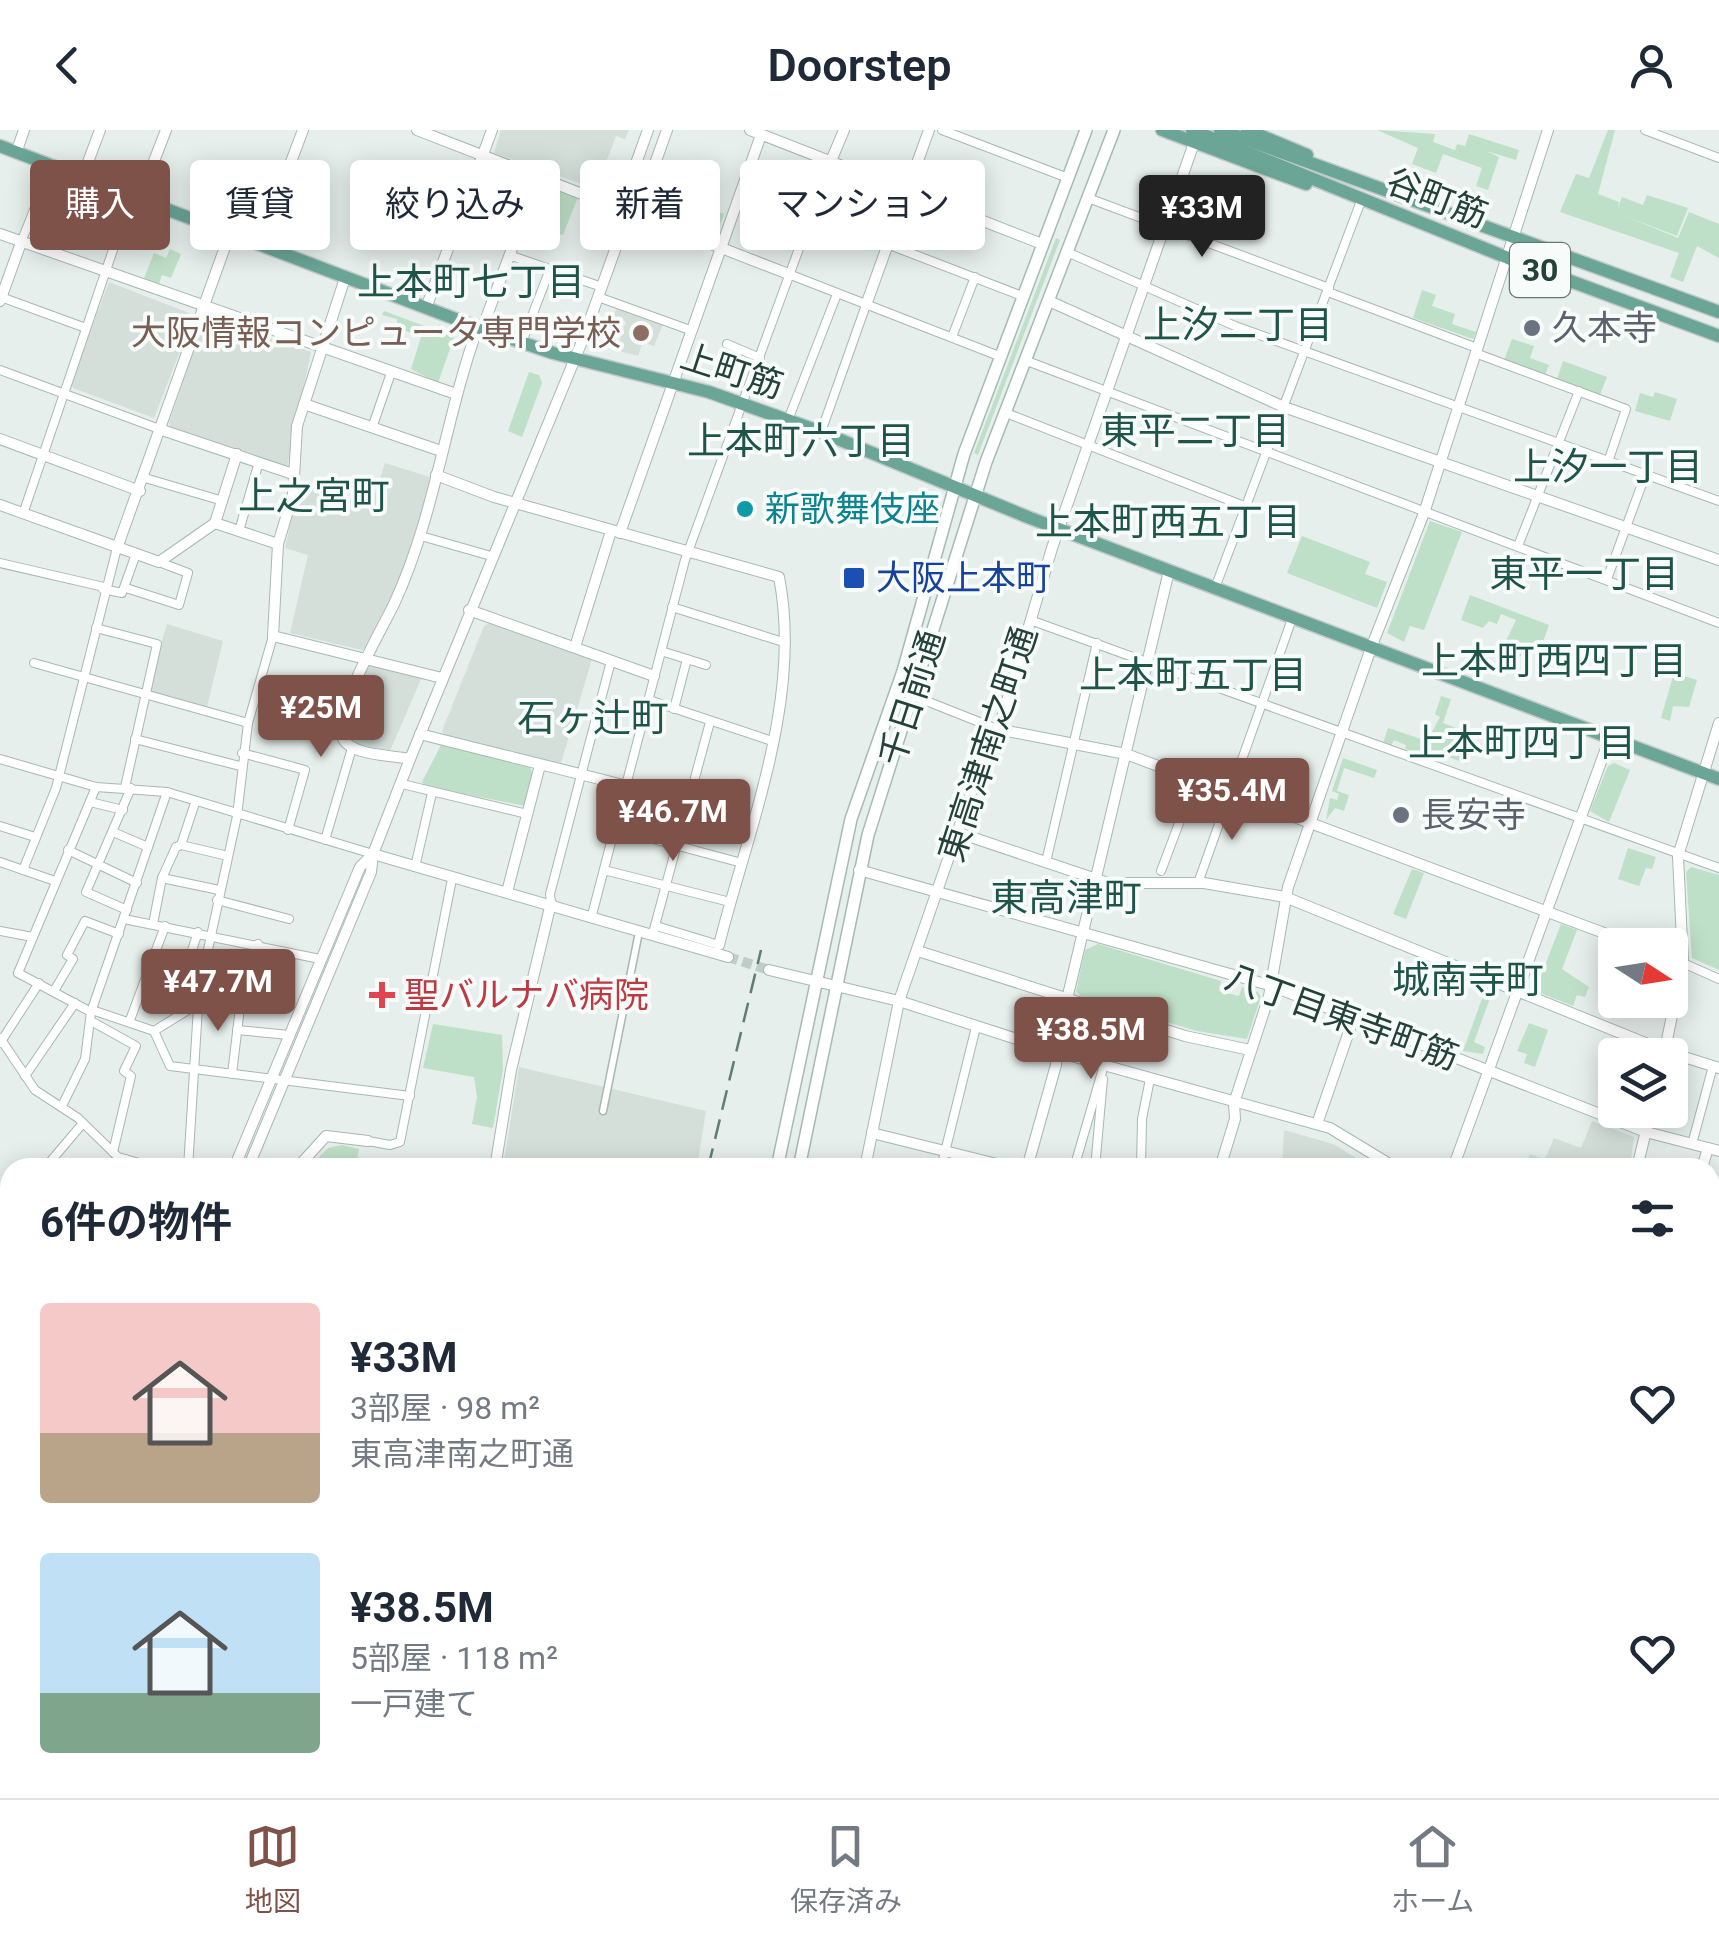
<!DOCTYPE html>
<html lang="ja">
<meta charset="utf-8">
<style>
body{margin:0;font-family:Roboto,"Noto Sans JP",sans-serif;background:#f6f6f7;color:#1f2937;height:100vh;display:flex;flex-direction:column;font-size:38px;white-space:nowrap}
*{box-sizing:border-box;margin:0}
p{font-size:32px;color:#747a83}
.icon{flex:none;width:55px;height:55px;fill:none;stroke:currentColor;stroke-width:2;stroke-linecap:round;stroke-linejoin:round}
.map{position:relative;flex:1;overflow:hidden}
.panel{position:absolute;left:0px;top:1028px;width:1720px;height:642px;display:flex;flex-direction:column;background:#fff;border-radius:30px 30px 0 0;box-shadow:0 5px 25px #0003}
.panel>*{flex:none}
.top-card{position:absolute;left:30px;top:30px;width:1000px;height:90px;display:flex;gap:20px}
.needle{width:65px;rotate:102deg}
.controls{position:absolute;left:1598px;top:798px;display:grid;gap:20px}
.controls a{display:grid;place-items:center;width:90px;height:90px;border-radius:10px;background:#fff;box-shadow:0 5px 25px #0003;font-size:50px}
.price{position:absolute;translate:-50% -85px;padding:0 22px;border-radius:10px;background:#7f5249;color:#fff;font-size:32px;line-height:65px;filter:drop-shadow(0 2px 5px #0008)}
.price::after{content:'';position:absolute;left:50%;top:60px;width:30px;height:22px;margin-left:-15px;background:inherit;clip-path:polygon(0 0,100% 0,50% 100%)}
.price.on{background:#222;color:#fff}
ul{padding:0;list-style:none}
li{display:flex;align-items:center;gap:30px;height:250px;padding:0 40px}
li span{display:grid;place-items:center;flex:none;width:280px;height:200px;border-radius:10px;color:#555}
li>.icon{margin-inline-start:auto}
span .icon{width:120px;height:120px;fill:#fffc;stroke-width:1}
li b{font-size:42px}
h2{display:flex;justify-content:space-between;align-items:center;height:120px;padding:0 40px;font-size:42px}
.chip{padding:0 35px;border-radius:10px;background:#fff;box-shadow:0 5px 25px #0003;font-size:35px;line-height:90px}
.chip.on{background:#7f5249;color:#fff}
header{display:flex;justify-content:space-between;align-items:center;height:130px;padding:0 40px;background:#fff;font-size:45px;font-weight:600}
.menu{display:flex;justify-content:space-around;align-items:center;height:140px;border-top:2px solid #e0e1e3;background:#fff;font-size:28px;color:#747a83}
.menu a{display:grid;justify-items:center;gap:5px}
.menu .on{color:#7f5249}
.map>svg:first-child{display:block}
.built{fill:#d4dfda}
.green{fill:#bfe0c8}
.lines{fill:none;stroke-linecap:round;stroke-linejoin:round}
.stream{stroke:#8ec9d4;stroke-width:2.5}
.tertiary-tunnel{stroke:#bfccc8;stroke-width:10;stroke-dasharray:10 5;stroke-linecap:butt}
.pedestrian-casing{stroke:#a8b8b2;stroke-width:9}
.minor-casing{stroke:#a8b8b2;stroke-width:10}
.tertiary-casing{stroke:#a8b8b2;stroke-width:12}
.secondary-casing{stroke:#a4bbb3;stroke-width:14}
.primary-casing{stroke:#c2cac8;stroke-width:15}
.pedestrian{stroke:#fff;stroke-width:6}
.minor{stroke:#fff;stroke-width:8}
.tertiary{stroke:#fff;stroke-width:10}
.secondary{stroke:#fff;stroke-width:11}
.primary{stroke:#6aa596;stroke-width:12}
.rail{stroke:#5f7d75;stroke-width:2.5;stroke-dasharray:20 10;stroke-linecap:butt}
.worship-dot{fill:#6b7280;stroke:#f7fbf9;stroke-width:4}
.education-dot{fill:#8d6e63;stroke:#f7fbf9;stroke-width:4}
.culture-dot{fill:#0f9aa8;stroke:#f7fbf9;stroke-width:4}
.transit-dot{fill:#1a4fb4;stroke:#f7fbf9;stroke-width:4}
.health-dot{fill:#e0444e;stroke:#f7fbf9;stroke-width:4}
.labels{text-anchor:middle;stroke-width:8;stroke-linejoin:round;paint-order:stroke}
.shield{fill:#f7fbf9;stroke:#637a73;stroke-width:2.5}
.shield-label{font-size:32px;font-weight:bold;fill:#24423a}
.street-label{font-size:35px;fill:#24423a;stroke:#f7fbf9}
.worship-label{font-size:35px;fill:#5b616d;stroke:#f7fbf9;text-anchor:start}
.education-label{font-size:35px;fill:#785e54;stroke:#f7fbf9;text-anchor:end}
.culture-label{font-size:35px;fill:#0d838f;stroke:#f7fbf9;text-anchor:start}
.transit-label{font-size:35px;fill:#164399;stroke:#f7fbf9;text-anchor:start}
.health-label{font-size:35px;fill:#be3a42;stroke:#f7fbf9;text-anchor:start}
.neighbourhood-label{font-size:38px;fill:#1f5548;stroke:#f7fbf9}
</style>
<header><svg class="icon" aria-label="back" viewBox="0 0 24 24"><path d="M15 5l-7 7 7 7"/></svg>Doorstep<svg class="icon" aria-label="person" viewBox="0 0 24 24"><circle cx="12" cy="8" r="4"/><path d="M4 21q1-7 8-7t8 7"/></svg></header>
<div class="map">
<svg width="1719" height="1668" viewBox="0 0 1719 1668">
<rect width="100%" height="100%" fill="#e6efeb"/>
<g class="built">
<polygon points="501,0 629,0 625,9 616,6 596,59 494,23"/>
<polygon points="109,152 194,185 154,288 73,258 71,252"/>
<polygon points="617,177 663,194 654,216 643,212 638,226 616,220 626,192 613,187"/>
<polygon points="209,187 311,222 287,337 171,298 169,293 204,190"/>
<polygon points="385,333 430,347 410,428 368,517 362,520 290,503 308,425 285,418 300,352 371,376"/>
<polygon points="490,493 592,529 561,633 446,606 442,601 484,496"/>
<polygon points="167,494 223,511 207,577 147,561"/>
<polygon points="369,533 419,544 421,549 390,621 353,614 344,601"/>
<polygon points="519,937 706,981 697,1037 503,1038"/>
<polygon points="1592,991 1634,1007 1630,1037 1525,1037 1530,1024 1545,1029 1554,1008 1581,1018"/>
<polygon points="1284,1000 1333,1014 1371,1037 1282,1037"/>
<polygon points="1710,1226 1719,1230 1719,1436 1710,1432"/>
<polygon points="0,1387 10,1388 10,1527 0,1525"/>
</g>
<g class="green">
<polygon points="1377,0 1435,4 1433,12 1455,20 1457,14 1465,16 1469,4 1519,20 1516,30 1486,21 1499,27 1488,60 1476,56 1482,38 1443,24 1436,43 1412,34 1418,18"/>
<polygon points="1608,0 1615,0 1598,64 1619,72 1618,78 1622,67 1643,75 1647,65 1688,78 1677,106 1625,86 1678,108 1689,82 1719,94 1719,128 1697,116 1683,152 1670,147 1679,123 1560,82 1576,44 1589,48"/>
<polygon points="667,36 718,54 710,78 724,84 717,104 652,81"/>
<polygon points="545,54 578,67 563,105 527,95"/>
<polygon points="1056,108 1060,110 978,325 974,323"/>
<polygon points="170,119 181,124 171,148 162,145 158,157 143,151 154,123 166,128"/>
<polygon points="1422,160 1436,165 1432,176 1455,184 1452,194 1476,202 1473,209 1413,188"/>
<polygon points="384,181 454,207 438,253 411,239 421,207 398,198 397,189 382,185"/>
<polygon points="1512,209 1534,216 1530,228 1549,235 1545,245 1504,230"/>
<polygon points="1563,231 1607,247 1600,265 1557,249"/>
<polygon points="529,242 539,245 542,253 522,307 508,301"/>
<polygon points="1655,262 1677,269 1670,291 1635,281 1640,263 1653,267"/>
<polygon points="1430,391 1462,402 1424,500 1410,496 1404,512 1387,503"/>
<polygon points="1302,406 1370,432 1365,444 1387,452 1377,478 1287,443"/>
<polygon points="1470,465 1549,495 1540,520 1530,516 1525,528 1502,519 1516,490 1501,484 1497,494 1489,491 1483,498 1461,490"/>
<polygon points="1674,543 1697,550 1689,577 1673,576 1670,591 1661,588"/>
<polygon points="1441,566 1451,569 1443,593 1477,606 1467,634 1439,623 1435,630 1405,619 1406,615 1394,610 1391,616 1383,613 1388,598 1427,611 1440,587 1435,584"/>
<polygon points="441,615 530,637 533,645 525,676 425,656 422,652"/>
<polygon points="1343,628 1377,640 1374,648 1344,638 1337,661 1349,665 1344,681 1335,678 1326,690 1330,668 1337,670 1339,664 1332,661"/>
<polygon points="1614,633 1630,640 1609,692 1590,681 1608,636"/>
<polygon points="1628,718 1656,727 1652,739 1646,738 1639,756 1618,749"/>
<polygon points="1691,737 1719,745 1719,840 1692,828 1686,742"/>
<polygon points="1412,739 1424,743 1406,789 1393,784"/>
<polygon points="1561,794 1577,800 1562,839 1589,857 1585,867 1577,865 1573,876 1535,861"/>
<polygon points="1098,814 1221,851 1219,861 1239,866 1242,857 1258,862 1261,867 1247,909 1197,901 1082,867 1076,861 1085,820"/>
<polygon points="1487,855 1494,857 1474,912 1485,917 1483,924 1463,921"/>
<polygon points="1529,893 1548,900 1535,937 1524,933 1527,924 1517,921"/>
<polygon points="433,894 502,905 503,939 493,998 472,994 477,967 474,947 423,938"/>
<polygon points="342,1015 359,1019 356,1037 309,1037 328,1018"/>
</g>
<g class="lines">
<polyline class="stream" points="527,94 543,55"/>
<polyline class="tertiary-tunnel" points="728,827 769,840"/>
<g class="pedestrian-casing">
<polyline id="pedestrian" points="603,981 638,807"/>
</g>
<g class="minor-casing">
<g id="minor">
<polyline points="942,0 1068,48"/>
<polyline points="1645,0 1719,28"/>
<polyline points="1088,68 1329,158"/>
<polyline points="22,110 51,37"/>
<polyline points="887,114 1022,166"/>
<polyline points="1067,122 1235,196 1719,371"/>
<polyline points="509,125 602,157"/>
<polyline points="791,145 999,226"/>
<polyline points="1328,162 1477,218"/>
<polyline points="1,167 83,197"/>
<polyline points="598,167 690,200"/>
<polyline points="952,207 975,147"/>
<polyline points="522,212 550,139"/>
<polyline points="727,214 760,228"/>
<polyline points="1475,223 1626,279 1609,329"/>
<polyline points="1027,231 1719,493"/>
<polyline points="0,240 162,300"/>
<polyline points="1006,283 1244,376"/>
<polyline points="788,290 837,164"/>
<polyline points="372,298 391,243"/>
<polyline points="821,302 866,175"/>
<polyline points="145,348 223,371"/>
<polyline points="23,384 131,67"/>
<polyline points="239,401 259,332"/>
<polyline points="421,406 491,426"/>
<polyline points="1518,416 1579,261"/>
<polyline points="0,433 104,457"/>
<polyline points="1607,449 1646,343"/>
<polyline points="126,458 179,475 188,443 159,432"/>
<polyline points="1215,458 1361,71"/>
<polyline points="103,459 122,463 136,424"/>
<polyline points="672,477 783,512"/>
<polyline points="1030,490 1719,738"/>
<polyline points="96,498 157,514 125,657"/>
<polyline points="661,521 706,535"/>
<polyline points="34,533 248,593"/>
<polyline points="896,559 997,599"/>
<polyline points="649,570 772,611"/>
<polyline points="674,579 687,529"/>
<polyline points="135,609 240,636"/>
<polyline points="242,623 305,640 288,700"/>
<polyline points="0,629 96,657 167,662 373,724"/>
<polyline points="402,654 527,684"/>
<polyline points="90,672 123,680"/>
<polyline points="0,696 35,707"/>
<polyline points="615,699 742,733"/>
<polyline points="113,702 148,717"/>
<polyline points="325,710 352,618"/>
<polyline points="181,715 228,726"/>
<polyline points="68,720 137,753"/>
<polyline points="0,732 55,751"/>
<polyline points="1046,732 1097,513"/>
<polyline points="415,737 432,663"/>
<polyline points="23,740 56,658 117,418"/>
<polyline points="604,740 730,772"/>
<polyline points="1161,741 1196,648"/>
<polyline points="162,748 219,760"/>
<polyline points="1198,753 1292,489"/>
<polyline points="217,770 289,789"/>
<polyline points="551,773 550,764 611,531"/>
<polyline points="127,780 86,762 131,658"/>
<polyline points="592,785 685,430 831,31"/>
<polyline points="124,789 320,829"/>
<polyline points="153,794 162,748 176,717 181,715 195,673"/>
<polyline points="656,796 719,815"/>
<polyline points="0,801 33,807"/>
<polyline points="653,803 710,592"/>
<polyline points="1683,833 1719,849"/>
<polyline points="54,861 73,829 67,825 85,791 119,804"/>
<polyline points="199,861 246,868 258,814"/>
<polyline points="193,874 177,866 198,802"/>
<polyline points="92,880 154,901 170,936 410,966"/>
<polyline points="91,882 18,843 96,657"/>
<polyline points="130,890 165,796"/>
<polyline points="91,891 136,916 124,941 131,946 113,1022"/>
<polyline points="237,900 289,905"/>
<polyline points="154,901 196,875"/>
<polyline points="0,908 35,960 78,988 118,1027 157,1038"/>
<polyline points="0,913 39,853"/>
<polyline points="232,944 241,869"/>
<polyline points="25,946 75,873"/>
<polyline points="62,976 85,929 91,882 167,662"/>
<polyline points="368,1011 390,1015 400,1012 452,749"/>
<polyline points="1692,1014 1713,936"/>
<polyline points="45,1038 83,993"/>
<polyline points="91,1038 125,1029 124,1038"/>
<polyline points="188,1038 199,861 237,686 248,593 273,506"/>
<polyline points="941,1038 976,897"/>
<polyline points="1074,1038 1104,935"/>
<polyline points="1095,1038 1103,949"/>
<polyline points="1141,1038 1142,989 1150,949"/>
<polyline points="1710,1206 1719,1149"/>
<polyline points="0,1215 10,1218"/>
<polyline points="0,1317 10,1322"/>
<polyline points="0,1384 10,1385"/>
<polyline points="1710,1527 1719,1531"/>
<polyline points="0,1605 10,1608"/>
<polyline points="0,1643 10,1645"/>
<polyline points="115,1660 118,1668"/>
<polyline points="683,1660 700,1668"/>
<polyline points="834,1660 869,1668"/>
<polyline points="1160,1663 1205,1660"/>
<polyline points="345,1668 346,1660"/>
<polyline points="511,1668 513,1660"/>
<polyline points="777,1668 781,1660"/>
<polyline points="805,1668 807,1660"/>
<polyline points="898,1668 900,1660"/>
<polyline points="984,1668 985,1660"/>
<polyline points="1248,1668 1249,1660"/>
<polyline points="1351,1668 1351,1660"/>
<polyline points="1592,1668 1593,1660"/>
</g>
</g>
<g class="tertiary-casing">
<g id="tertiary">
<polyline points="417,0 791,145"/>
<polyline points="750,0 1042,114"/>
<polyline points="16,23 24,0"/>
<polyline points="831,31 844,0"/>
<polyline points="82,48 100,0"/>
<polyline points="139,70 166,0"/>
<polyline points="629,81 626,61 648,0"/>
<polyline points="0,104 456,264"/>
<polyline points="260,114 303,0"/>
<polyline points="345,148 297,296 293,364 278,414 273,506 442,548"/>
<polyline points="0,171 22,110"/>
<polyline points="1049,171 1284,277 1719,430"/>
<polyline points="866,175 929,0"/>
<polyline points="426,178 492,0"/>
<polyline points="482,199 539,46"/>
<polyline points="304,274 441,321"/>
<polyline points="162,300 293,344"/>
<polyline points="0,309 140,361"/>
<path d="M436,345L494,367L779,447C803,569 748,699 719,815"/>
<polyline points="0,375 159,432 215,393 278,414"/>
<polyline points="215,393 237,324"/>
<polyline points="620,403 761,5"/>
<polyline points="117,418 230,103"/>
<polyline points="469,480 654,546"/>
<polyline points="575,517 611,401"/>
<polyline points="997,599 1126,624 1636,815"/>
<path d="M420,604C532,633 643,657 753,693"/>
<path d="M410,629C392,625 348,626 342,606C334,581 382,499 394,474C435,386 445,288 478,197"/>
<polyline points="959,703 1108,753 1204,753 1285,767 1665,921 1719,938"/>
<polyline points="373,724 728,827"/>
<polyline points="859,740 1269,855 1646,1002 1719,1021"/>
<polyline points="507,762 540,635"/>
<polyline points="918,821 1185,906 1250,920"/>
<polyline points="769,840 899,871 1057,922 1330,998 1396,1038"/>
<polyline points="1664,924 1683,833 1678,726 1719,593"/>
<polyline points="1317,994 1354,887"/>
<polyline points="872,1003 1013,1038"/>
<polyline points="234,1038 360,737 373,724"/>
<polyline points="248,1038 371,742 373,724 410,629 583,209 629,81 643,67 667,0"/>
<polyline points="297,1038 326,1006 368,1011"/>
<polyline points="495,1038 511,940 551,773"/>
<polyline points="865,1038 899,871 990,608 1001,591 1052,418 1194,13"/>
<polyline points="1027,1038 1056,935 1058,907 1169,441"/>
<polyline points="1220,1038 1235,989 1234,973 1269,866 1288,757 1371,518 1424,383 1548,0"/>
<polyline points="1453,1038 1609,610"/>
<polyline points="1637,1038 1651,980"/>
<polyline points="1702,1038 1708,1018"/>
<polyline points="1710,1121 1719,1123"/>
<polyline points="0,1126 10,1131"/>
<polyline points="1710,1214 1719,1218"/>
<polyline points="1710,1440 1719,1444"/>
<polyline points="0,1534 10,1536"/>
<polyline points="1052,1660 1068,1668"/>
<polyline points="1444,1662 1459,1668"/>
<polyline points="66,1668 68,1660"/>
<polyline points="80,1668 81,1660"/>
</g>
</g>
<g class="secondary-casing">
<g id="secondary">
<polyline points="777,1038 851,689 903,541 964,324 1086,0"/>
<polyline points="799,1038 868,705 986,332 1114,0"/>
<polyline points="665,1668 666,1660"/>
</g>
</g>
<g class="primary-casing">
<g id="primary">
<polyline points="1162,0 1306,54"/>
<polyline points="1192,0 1508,128 1719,206"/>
<polyline points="1220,0 1719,182"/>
<polyline points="1247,0 1307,25"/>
<polyline points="0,16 482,199 553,223 709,262 821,302 1030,388 1719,649"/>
</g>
</g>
<use href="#pedestrian" class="pedestrian"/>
<use href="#minor" class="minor"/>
<use href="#tertiary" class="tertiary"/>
<use href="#secondary" class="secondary"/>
<use href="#primary" class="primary"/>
<g class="rail">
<polyline points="708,1038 761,820"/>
<polyline points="0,1330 10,1335"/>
<polyline points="648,1660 663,1668"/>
<polyline points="519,1668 521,1660"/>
<polyline points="543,1668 545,1660"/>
<polyline points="567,1668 569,1660"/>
</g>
</g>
<g class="worship-dot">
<circle cx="1532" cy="198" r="10"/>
<circle cx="1401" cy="685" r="10"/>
</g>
<circle class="education-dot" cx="641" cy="203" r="10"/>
<circle class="culture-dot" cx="745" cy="379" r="10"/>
<rect class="transit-dot" x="842" y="436" width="24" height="24" rx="5"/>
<path class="health-dot" d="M377 850h10v10h10v10h-10v10h-10v-10h-10v-10h10z"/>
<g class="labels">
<rect class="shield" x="1510" y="113" width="60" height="54" rx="8"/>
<g class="shield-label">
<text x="1540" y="151">30</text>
</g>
<g class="street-label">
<text transform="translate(1437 68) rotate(21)" y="12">谷町筋</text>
<text transform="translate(732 241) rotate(18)" y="12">上町筋</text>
<text transform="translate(912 568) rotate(-72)" y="12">千日前通</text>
<text transform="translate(988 614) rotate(-72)" y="12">東高津南之町通</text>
<text transform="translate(1342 887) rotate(20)" y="12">八丁目東寺町筋</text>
</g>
<g class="worship-label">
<text x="1552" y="210">久本寺</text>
<text x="1421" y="697">長安寺</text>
</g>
<g class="education-label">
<text x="621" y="215">大阪情報コンピュータ専門学校</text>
</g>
<g class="culture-label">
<text x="765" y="391">新歌舞伎座</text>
</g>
<g class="transit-label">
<text x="876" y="460">大阪上本町</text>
</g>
<g class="health-label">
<text x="404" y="877">聖バルナバ病院</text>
</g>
<g class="neighbourhood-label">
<text x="471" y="165">上本町七丁目</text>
<text x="1238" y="208">上汐二丁目</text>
<text x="1195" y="314">東平二丁目</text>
<text x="801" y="324">上本町六丁目</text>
<text x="1608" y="350">上汐一丁目</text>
<text x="314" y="379">上之宮町</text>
<text x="1168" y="405">上本町西五丁目</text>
<text x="1584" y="457">東平一丁目</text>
<text x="1554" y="544">上本町西四丁目</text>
<text x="1193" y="558">上本町五丁目</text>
<text x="593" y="601">石ヶ辻町</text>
<text x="1522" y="626">上本町四丁目</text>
<text x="1066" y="781">東高津町</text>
<text x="1468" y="863">城南寺町</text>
</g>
</g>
</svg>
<div class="controls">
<a><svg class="needle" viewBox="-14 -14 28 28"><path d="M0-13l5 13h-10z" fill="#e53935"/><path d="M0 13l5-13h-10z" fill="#747a83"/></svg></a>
<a><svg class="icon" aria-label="layers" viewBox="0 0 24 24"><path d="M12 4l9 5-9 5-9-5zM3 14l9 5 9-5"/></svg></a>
</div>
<b class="price on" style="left:1202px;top:130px">¥33M</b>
<b class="price" style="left:321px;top:630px">¥25M</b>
<b class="price" style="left:1232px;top:713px">¥35.4M</b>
<b class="price" style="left:673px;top:734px">¥46.7M</b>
<b class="price" style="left:218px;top:904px">¥47.7M</b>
<b class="price" style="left:1091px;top:952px">¥38.5M</b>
<div class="top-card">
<a class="chip on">購入</a>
<a class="chip">賃貸</a>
<a class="chip">絞り込み</a>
<a class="chip">新着</a>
<a class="chip">マンション</a>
</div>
<section class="panel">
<h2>6件の物件<svg class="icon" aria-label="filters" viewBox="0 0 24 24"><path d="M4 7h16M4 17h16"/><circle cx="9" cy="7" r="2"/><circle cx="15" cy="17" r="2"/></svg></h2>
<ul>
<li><span style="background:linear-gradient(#f6c9c9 65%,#b9a48a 0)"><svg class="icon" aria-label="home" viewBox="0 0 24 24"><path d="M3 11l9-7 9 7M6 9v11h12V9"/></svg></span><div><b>¥33M</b><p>3部屋 · 98 m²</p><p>東高津南之町通</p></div><svg class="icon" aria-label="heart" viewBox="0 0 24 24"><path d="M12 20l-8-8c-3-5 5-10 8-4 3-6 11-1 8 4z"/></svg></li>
<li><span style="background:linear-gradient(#bfe0f5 70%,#7fa58c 0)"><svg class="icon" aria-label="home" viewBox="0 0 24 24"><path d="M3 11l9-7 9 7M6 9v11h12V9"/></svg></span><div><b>¥38.5M</b><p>5部屋 · 118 m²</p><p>一戸建て</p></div><svg class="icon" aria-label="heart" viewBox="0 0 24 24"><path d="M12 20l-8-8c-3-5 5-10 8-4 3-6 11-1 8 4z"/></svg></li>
</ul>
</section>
</div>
<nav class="menu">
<a class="on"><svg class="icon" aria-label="map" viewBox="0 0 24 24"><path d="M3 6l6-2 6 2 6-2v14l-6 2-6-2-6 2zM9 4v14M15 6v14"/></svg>地図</a>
<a><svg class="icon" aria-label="saved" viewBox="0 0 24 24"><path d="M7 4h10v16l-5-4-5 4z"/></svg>保存済み</a>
<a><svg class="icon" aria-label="home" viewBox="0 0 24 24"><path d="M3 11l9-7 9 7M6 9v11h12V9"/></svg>ホーム</a>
</nav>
